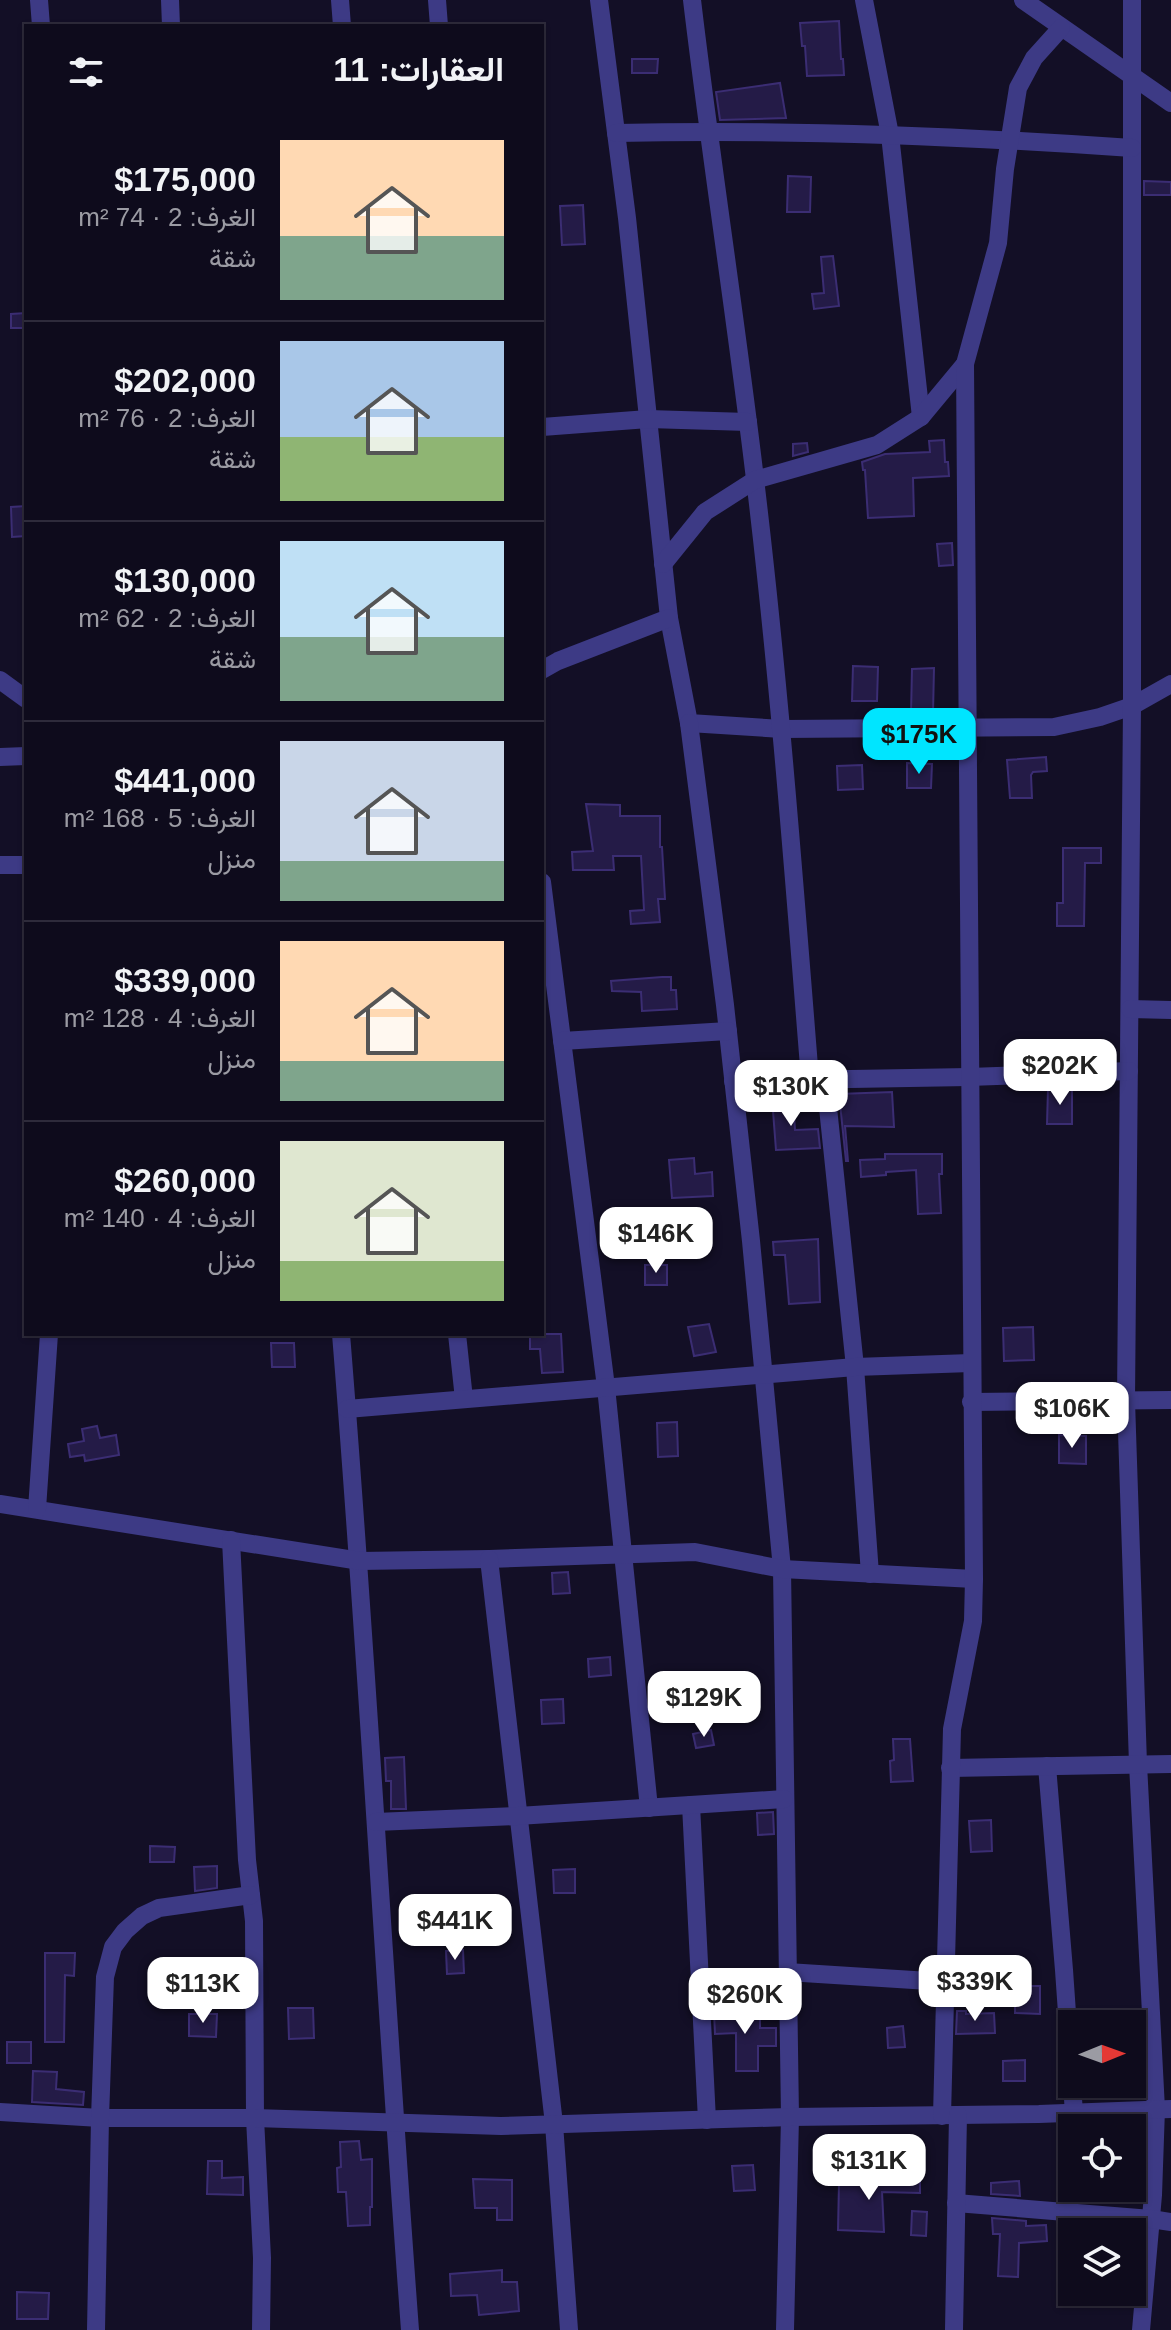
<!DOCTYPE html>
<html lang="ar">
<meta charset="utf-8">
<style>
body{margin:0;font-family:Arial,Vazirmatn,sans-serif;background:#171425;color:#f1f3f6;direction:rtl;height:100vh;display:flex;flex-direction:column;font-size:30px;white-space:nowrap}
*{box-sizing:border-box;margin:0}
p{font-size:26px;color:#9b9ba3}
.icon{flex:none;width:44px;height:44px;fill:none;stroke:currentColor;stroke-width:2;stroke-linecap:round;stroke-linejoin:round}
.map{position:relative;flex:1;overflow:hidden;direction:ltr}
.sheet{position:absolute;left:24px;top:24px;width:520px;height:1312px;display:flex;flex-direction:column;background:#0e0b1c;border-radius:0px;box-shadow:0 2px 6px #0004,0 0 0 2px #2e2b3b;direction:rtl}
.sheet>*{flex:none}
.needle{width:52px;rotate:89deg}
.controls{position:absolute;left:1058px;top:2010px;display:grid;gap:16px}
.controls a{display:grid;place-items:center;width:88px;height:88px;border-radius:0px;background:#0e0b1c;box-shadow:0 2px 6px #0004,0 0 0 2px #2e2b3b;font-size:40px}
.price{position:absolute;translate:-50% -68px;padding:0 18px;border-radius:16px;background:#fff;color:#222;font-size:26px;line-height:52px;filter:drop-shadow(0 2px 4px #0008)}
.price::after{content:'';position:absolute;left:50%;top:48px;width:24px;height:18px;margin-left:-12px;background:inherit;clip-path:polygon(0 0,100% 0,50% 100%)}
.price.active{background:#00e5ff;color:#111}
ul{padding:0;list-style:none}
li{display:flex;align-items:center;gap:24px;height:200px;padding:0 40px}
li+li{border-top:2px solid #2e2b3b}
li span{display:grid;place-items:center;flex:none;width:224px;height:160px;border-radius:0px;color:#555}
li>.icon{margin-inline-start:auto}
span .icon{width:96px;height:96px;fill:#fffc;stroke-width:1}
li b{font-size:34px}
h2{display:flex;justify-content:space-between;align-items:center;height:96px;padding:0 40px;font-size:34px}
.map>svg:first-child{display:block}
.building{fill:#241b47;stroke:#3b2d73;stroke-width:2}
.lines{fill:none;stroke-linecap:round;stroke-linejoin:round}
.street{stroke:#3d3a85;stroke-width:18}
</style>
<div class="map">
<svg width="1171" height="2330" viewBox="0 0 1171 2330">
<rect width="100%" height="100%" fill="#130f26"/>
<g class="building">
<polygon points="839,21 841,59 843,59 844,75 807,76 805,46 802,46 800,23"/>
<polygon points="632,59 658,59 657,73 632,73"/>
<polygon points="780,83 786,118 720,120 716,92"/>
<polygon points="788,176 811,177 810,212 787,212"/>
<polygon points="1144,181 1171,182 1171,195 1144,195"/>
<polygon points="583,205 585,244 562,245 560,206"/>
<polygon points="833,256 839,306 814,309 812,294 824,293 821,257"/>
<polygon points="26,313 26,328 11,328 11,314"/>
<polygon points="944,440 945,462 948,462 949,476 913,478 914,516 868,518 865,470 863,470 862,462 885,454 930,452 929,441"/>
<polygon points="807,443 808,452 793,456 793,444"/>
<polygon points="26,506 26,536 12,537 11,507"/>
<polygon points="952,543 953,565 939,566 937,544"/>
<polygon points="853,666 878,667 877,701 852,701"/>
<polygon points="934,668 933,714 911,714 912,669"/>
<polygon points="1046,757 1047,771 1033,772 1031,775 1032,798 1010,798 1007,760"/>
<polygon points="907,763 932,764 931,788 907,788"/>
<polygon points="862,765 863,789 838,790 837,766"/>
<polygon points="586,804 620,805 620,816 660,816 660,847 662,847 665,899 658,899 660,922 631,924 630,911 644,910 641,856 613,856 614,870 573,870 572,852 593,851"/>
<polygon points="1063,848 1101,848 1101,863 1085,863 1084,926 1057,926 1057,903 1063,903"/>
<polygon points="662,977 671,977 671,990 676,990 677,1009 642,1011 641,992 612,991 611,981"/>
<polygon points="1048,1089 1072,1089 1072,1124 1047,1124"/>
<polygon points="892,1092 894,1127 845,1126 848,1161 846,1161 839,1094"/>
<polygon points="793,1097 795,1130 818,1129 820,1148 776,1150 772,1098"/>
<polygon points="885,1154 942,1154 942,1174 939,1174 941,1213 918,1214 916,1170 886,1172 886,1175 861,1177 860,1160 885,1159"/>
<polygon points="694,1158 695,1174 712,1172 713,1196 672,1198 669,1160"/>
<polygon points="818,1239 820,1302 789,1304 785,1255 774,1255 773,1242"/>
<rect x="645" y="1265" width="22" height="20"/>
<polygon points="709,1324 716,1352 694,1356 688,1327"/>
<polygon points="1033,1327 1034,1360 1004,1361 1003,1328"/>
<polygon points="530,1334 561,1334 563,1372 542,1373 540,1349 530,1349"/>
<polygon points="271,1343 294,1343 295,1367 272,1367"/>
<polygon points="677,1422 678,1456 658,1457 657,1423"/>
<polygon points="97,1426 100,1438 116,1435 119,1455 85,1461 84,1455 70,1457 68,1444 84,1441 82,1429"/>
<polygon points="1059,1435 1086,1436 1086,1464 1059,1463"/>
<polygon points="568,1572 570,1593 553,1594 552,1573"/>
<polygon points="610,1657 611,1675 589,1677 588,1659"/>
<polygon points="694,1690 696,1716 668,1717 667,1692"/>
<polygon points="563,1699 564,1723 542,1724 541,1700"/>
<polygon points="711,1730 714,1745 696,1748 693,1734"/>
<polygon points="893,1739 910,1739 913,1781 891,1782 890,1761 894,1760"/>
<polygon points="404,1757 406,1809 391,1809 391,1781 386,1781 385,1758"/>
<polygon points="773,1812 774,1834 758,1835 757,1813"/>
<polygon points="991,1820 992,1851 971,1852 969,1821"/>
<polygon points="150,1846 175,1847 174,1862 150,1862"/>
<polygon points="217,1866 217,1888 195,1891 194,1867"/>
<polygon points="575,1869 575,1893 554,1893 553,1870"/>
<polygon points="463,1950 464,1973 447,1974 446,1951"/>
<polygon points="45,1953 75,1953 74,1976 65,1975 64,2042 45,2042"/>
<polygon points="1015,1986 1040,1986 1040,2014 1015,2013"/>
<polygon points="288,2008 313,2008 314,2038 289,2039"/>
<polygon points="760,2011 760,2028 776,2028 776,2046 758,2046 758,2071 736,2071 736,2033 715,2034 714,2012"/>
<polygon points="957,2011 966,2011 966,2014 994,2013 995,2033 956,2034"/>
<polygon points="189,2014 217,2014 216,2037 189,2036"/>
<polygon points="903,2026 905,2047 888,2048 887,2028"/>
<rect x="7" y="2042" width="24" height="21"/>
<polygon points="1132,2059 1142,2075 1143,2092 1133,2098 1110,2099 1100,2084 1132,2084"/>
<polygon points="1025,2060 1025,2081 1003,2081 1003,2061"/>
<polygon points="33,2071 57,2072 56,2089 84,2092 83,2105 32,2102"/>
<polygon points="1135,2130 1143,2130 1142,2153 1133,2153"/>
<polygon points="359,2141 361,2160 372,2159 372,2207 370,2207 370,2225 348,2226 346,2192 338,2192 337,2168 341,2167 340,2142"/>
<polygon points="208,2161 222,2161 222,2178 243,2177 243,2195 207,2194"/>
<polygon points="753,2165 755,2190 734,2191 732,2166"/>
<polygon points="882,2177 920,2179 920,2193 882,2192 884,2232 838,2230 839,2183 860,2184 860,2178"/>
<polygon points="473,2179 512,2180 512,2220 497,2220 497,2208 475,2208"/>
<polygon points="1019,2181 1020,2196 991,2194 991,2183"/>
<polygon points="912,2211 927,2212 926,2236 911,2235"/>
<polygon points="992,2218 1026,2221 1026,2226 1046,2225 1047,2241 1019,2243 1018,2277 998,2276 1000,2234 993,2234"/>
<polygon points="502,2270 502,2282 517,2282 519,2311 479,2315 477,2295 451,2296 450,2274"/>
<polygon points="17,2292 49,2293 48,2319 17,2319"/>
</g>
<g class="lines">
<g class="street">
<polyline points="39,0 41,26"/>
<polyline points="170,0 171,26"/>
<polyline points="340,0 342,26"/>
<polyline points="437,0 439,26"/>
<polyline points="599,0 627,218 669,618 689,723 782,729 1054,727 1100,717 1132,706 1171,684"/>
<path d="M692,0C711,160 736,319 755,479C779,678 794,879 810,1079"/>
<polyline points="864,0 890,135 921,417"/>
<polyline points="1023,0 1171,103"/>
<polyline points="1132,0 1132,706 1126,1401 1138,1764 1156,2109 1153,2195 1141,2330"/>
<path d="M616,133C788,129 960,136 1132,148"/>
<polyline points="542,427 648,419 748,422"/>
<polyline points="663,564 705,512 755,480 877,445 921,417 965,364"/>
<polyline points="542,670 558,661 669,618"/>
<polyline points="0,680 26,699"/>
<polyline points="689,723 725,1005 751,1241 782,1569 790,2117 785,2330"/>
<polyline points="0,757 26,756"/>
<polyline points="0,865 26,865"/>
<polyline points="542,882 606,1387 649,1808"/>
<polyline points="1130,1009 1171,1010"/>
<polyline points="562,1041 728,1031"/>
<polyline points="825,1079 855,1367 870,1574"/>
<polyline points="733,1081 969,1077 1129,1071"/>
<path d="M341,1334C368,1666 385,1998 410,2330"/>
<polyline points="457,1334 464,1399"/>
<polyline points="971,1402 1171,1400"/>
<polyline points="347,1409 855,1367 971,1363"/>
<polyline points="0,1504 360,1561 489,1559 695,1552 782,1569 974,1579"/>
<polyline points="37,1509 49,1334"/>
<polyline points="231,1540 247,1860 254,1921 255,2118 262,2258 261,2330"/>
<polyline points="489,1559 554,2124 569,2330"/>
<polyline points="1047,1766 1064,1970 1074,2113"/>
<polyline points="950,1768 1171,1764"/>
<polyline points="691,1805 707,2120"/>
<polyline points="376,1822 518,1816 784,1799"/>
<polyline points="787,1972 945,1982"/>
<polyline points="0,2112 100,2118 255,2118 501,2126 790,2117 1039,2114 1171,2109"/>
<polyline points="942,2116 952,1729 973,1621 974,1579 965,364 998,243 1005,169 1018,88 1034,58 1061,28"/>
<polyline points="956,2203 1151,2219 1171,2222"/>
<polyline points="96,2330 100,2118 105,1977 113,1947 125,1931 142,1916 159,1908 251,1895"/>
<polyline points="954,2330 958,2115"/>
</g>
</g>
</svg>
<div class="controls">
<a><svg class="needle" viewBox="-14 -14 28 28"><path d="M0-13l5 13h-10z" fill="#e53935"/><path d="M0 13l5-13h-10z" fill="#9b9ba3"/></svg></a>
<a><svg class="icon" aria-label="locate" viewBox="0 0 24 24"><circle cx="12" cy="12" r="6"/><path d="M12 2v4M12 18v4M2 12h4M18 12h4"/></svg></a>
<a><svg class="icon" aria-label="layers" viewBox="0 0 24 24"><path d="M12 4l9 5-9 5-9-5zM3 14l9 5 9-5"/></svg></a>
</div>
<b class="price active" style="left:919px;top:776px">$175K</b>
<b class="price" style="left:1060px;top:1107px">$202K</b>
<b class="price" style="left:791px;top:1128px">$130K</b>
<b class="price" style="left:656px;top:1275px">$146K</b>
<b class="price" style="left:1072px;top:1450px">$106K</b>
<b class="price" style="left:704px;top:1739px">$129K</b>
<b class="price" style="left:455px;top:1962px">$441K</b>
<b class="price" style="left:975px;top:2023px">$339K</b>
<b class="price" style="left:203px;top:2025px">$113K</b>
<b class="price" style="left:745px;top:2036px">$260K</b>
<b class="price" style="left:869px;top:2202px">$131K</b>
<section class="sheet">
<h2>العقارات: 11<svg class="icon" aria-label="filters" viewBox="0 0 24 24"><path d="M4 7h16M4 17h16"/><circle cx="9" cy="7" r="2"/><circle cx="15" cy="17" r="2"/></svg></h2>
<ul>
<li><span style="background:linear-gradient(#ffd9b3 60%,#7fa58c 0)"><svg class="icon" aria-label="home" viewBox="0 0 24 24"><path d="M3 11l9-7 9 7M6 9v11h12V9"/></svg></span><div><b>$175,000</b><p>الغرف: 2 · 74 m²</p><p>شقة</p></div></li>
<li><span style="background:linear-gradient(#a9c7e8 60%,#8fb573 0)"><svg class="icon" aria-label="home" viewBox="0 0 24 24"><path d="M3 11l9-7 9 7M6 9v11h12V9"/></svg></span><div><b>$202,000</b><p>الغرف: 2 · 76 m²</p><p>شقة</p></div></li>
<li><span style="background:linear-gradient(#bfe0f5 60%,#7fa58c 0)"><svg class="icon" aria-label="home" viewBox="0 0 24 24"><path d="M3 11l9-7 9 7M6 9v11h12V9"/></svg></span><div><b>$130,000</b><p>الغرف: 2 · 62 m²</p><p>شقة</p></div></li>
<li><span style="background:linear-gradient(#c9d6e8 75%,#7fa58c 0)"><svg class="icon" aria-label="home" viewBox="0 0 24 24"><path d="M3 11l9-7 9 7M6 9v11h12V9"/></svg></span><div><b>$441,000</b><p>الغرف: 5 · 168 m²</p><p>منزل</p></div></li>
<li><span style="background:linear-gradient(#ffd9b3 75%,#7fa58c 0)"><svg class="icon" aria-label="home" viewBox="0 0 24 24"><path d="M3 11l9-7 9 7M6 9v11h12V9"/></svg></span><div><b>$339,000</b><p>الغرف: 4 · 128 m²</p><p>منزل</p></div></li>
<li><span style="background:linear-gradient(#dfe7d0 75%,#8fb573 0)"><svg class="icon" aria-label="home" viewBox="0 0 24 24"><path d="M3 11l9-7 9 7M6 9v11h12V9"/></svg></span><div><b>$260,000</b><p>الغرف: 4 · 140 m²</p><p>منزل</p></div></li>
</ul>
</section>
</div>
